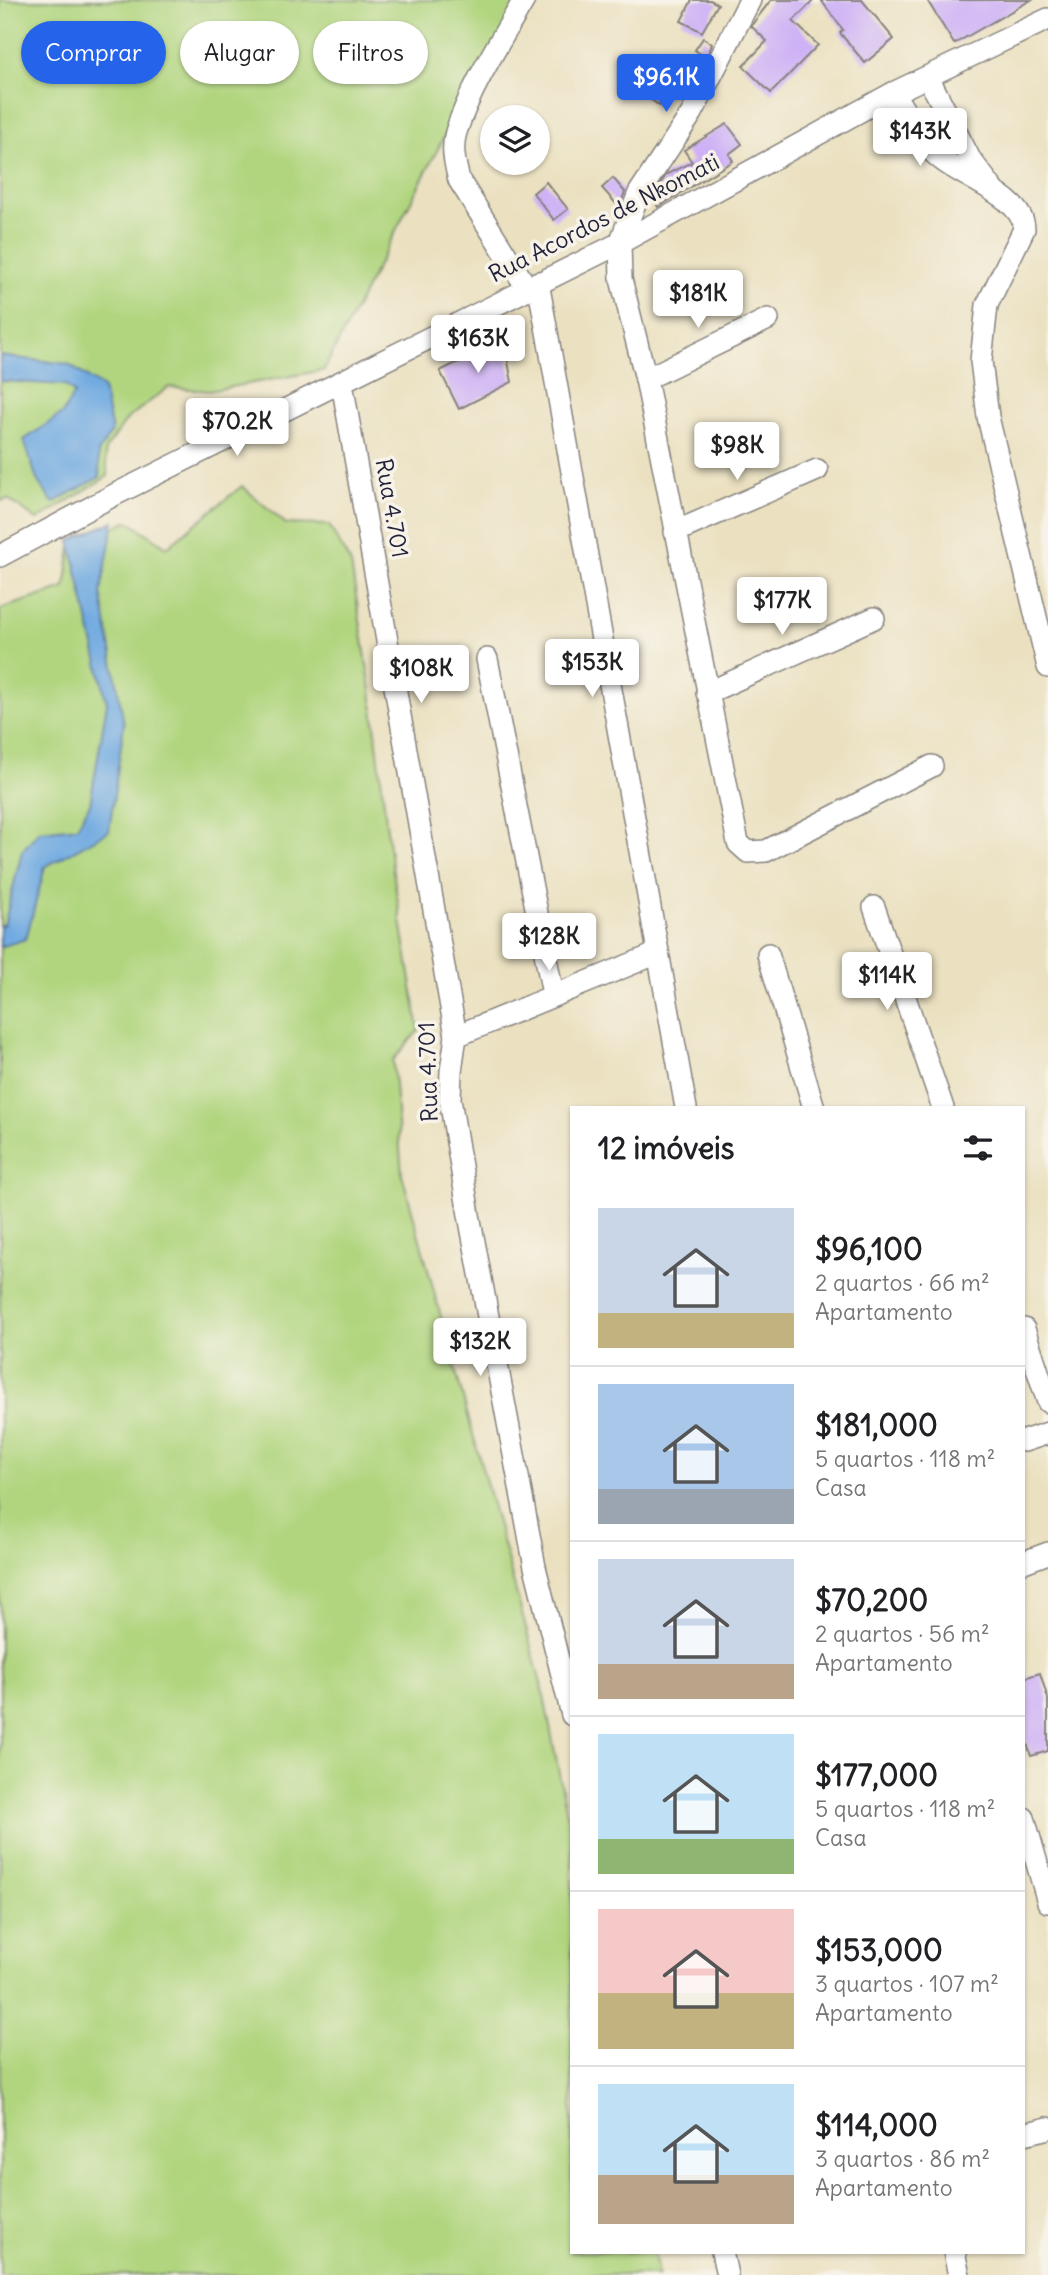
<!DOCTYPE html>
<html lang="pt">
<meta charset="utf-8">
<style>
body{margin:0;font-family:Delius,sans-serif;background:#f2f2f2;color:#202124;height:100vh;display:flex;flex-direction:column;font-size:26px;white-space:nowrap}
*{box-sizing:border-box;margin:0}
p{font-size:23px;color:#757577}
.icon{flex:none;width:38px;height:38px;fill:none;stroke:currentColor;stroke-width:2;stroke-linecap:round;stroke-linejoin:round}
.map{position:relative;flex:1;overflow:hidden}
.details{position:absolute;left:570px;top:1106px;width:455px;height:1148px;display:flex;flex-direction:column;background:#fff;border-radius:0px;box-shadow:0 2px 5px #0004}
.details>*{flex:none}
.guide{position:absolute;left:21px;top:21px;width:444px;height:63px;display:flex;gap:14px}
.fabs{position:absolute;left:480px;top:105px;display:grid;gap:14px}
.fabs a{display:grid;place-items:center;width:70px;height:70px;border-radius:50%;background:#fff;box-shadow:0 2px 5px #0004;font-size:35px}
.price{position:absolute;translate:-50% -60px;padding:0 16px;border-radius:7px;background:#fff;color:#222;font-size:23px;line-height:46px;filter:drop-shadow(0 2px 4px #0008)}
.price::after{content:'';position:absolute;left:50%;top:42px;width:21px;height:16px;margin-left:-10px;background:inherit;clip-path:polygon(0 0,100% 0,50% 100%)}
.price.selected{background:#2563eb;color:#fff}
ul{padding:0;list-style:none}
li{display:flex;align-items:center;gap:21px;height:175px;padding:0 28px}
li+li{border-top:2px solid #e0e0e0}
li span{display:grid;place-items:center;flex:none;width:196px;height:140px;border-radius:0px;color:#555}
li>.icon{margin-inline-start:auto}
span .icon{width:84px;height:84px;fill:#fffc;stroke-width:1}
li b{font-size:30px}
h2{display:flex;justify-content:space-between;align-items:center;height:84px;padding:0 28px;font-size:30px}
.chip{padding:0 24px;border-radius:32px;background:#fff;box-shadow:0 2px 5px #0004;font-size:24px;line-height:63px}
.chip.selected{background:#2563eb;color:#fff}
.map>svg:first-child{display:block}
.green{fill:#b1d57f;stroke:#6a7c5d;stroke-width:2}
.water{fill:#71aae1;stroke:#4a668e;stroke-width:2}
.building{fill:#ceb1f6}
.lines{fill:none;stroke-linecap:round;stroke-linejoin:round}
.minor-casing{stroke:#86827e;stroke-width:24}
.minor{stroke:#fff;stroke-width:21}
.labels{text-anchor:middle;stroke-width:7;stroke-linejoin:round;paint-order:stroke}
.street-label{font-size:23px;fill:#22223b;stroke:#f7f3e8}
</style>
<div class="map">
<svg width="1048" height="2275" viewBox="0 0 1048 2275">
<rect width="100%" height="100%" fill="#f7f3e8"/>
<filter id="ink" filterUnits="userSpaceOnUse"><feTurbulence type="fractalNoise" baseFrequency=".0143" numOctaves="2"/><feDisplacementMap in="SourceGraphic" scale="14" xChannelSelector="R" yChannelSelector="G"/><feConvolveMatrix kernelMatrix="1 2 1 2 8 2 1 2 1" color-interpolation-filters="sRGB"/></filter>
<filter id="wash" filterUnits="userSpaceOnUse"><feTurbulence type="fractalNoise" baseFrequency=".00686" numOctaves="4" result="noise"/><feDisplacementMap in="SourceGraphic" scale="28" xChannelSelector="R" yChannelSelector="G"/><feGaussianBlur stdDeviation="1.57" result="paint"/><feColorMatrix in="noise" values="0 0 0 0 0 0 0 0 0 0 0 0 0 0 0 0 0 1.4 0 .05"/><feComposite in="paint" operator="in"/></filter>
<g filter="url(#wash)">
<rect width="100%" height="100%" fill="#ebe1c1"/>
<g class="green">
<polygon points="0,0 521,0 442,141 324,370 209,391 169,387 128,418 105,450 108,476 37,520 8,499 0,501"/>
<polygon points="242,486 286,524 329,525 351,564 371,690 389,847 419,1030 393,1060 402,1174 543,1691 572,1840 572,2252 654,2252 658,2275 0,2275 0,609 65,588 71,547 128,521 167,547"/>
</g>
<g class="water">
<polygon points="0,356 68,364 103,388 112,431 98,453 100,477 53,503 37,480 24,440 63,413 74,393 65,385 0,381"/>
<polygon points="114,521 101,592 124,724 109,831 45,867 26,939 0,947 0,925 4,925 22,851 39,831 77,827 90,804 107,703 70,541"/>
</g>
<g id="blocks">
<g class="building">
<polygon points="692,0 710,0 718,4 702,32 681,21"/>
<polygon points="771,0 814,0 793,21 818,45 771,93 743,66 767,41 751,26"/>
<polygon points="821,0 862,0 894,39 865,63 840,33 843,30"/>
<polygon points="927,0 1031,0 954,44"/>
<polygon points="703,38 712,44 706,58 695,50"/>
<polygon points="656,78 671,89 660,106 644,95"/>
<polygon points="727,124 742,144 729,154 733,161 658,207 652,196 667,174 692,162 684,150"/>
<polygon points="613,178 625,192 619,207 602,188"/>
<polygon points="546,182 568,209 554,220 533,193"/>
<polygon points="499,342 502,349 505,347 512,382 459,409 440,371"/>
<polygon points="1040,1673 1048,1699 1048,1751 1031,1756 1024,1734 1024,1678"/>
</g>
</g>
</g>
<g filter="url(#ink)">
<use href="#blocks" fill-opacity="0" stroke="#86827e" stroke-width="2"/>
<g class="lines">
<g class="minor-casing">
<g id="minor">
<path d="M524,0C501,40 470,88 456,132C451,148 455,164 459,180L527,288"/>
<polyline points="750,0 692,113 639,193 620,243 621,279 646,379 738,843 748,852 766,851 932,766"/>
<polyline points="928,77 970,159 990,185"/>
<path d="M893,93C906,112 917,134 932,151C954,176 1024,195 1024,229L987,305L981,361L988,417L1048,667"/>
<polyline points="538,282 686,1108"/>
<polyline points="646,379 768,319"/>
<polyline points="342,383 456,1036 451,1071 450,1099 469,1215 535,1567 572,1715"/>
<polyline points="675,532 817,470"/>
<polyline points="0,556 114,495 620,243 893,93 1048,19"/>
<polyline points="487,659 553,994"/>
<polyline points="707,693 874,618"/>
<polyline points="874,907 943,1108"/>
<polyline points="768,954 814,1108"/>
<polyline points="456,1036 658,953"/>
<polyline points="1024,1329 1048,1402"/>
<polyline points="1024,1441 1048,1433"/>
<polyline points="1024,1562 1048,1553"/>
<polyline points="1024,1818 1048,1902"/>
<polyline points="1024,2134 1048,2128"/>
<polyline points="722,2252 727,2275"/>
<polyline points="954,2252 959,2275"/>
</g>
</g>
<use href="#minor" class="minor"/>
</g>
</g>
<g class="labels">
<g class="street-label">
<text transform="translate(604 218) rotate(-27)" y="8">Rua Acordos de Nkomati</text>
<text transform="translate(392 508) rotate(80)" y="8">Rua 4.701</text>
<text transform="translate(428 1072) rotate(-92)" y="8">Rua 4.701</text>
</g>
</g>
</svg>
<div class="fabs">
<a><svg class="icon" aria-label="layers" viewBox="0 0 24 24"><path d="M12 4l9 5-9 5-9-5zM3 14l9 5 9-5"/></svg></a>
</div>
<b class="price selected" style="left:666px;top:114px">$96.1K</b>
<b class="price" style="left:920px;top:168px">$143K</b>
<b class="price" style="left:698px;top:330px">$181K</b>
<b class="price" style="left:478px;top:375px">$163K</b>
<b class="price" style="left:237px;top:458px">$70.2K</b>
<b class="price" style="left:737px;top:482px">$98K</b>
<b class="price" style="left:782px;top:637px">$177K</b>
<b class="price" style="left:592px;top:699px">$153K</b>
<b class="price" style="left:421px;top:705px">$108K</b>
<b class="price" style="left:549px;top:973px">$128K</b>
<b class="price" style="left:887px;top:1012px">$114K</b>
<b class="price" style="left:480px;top:1378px">$132K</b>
<div class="guide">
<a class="chip selected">Comprar</a>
<a class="chip">Alugar</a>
<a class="chip">Filtros</a>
</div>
<section class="details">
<h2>12 imóveis<svg class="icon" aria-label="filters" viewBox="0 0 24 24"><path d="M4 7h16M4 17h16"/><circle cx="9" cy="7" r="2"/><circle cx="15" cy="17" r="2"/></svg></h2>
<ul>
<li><span style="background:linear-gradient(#c9d6e8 75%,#c2b280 0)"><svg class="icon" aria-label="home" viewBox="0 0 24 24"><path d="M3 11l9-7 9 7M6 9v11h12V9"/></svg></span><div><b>$96,100</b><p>2 quartos · 66 m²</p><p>Apartamento</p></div></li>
<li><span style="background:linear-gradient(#a9c7e8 75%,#9aa5b1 0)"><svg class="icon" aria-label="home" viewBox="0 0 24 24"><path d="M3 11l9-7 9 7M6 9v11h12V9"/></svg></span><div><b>$181,000</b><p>5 quartos · 118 m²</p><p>Casa</p></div></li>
<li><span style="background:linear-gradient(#c9d6e8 75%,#b9a48a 0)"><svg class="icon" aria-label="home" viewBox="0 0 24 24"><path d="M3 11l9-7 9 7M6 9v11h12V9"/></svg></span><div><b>$70,200</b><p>2 quartos · 56 m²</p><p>Apartamento</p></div></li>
<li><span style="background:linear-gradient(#bfe0f5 75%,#8fb573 0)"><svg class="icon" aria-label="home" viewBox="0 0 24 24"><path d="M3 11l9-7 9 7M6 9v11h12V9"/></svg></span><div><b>$177,000</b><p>5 quartos · 118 m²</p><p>Casa</p></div></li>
<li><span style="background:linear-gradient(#f6c9c9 60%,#c2b280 0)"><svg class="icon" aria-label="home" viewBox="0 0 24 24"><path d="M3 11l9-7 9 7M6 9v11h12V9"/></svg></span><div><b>$153,000</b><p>3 quartos · 107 m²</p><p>Apartamento</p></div></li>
<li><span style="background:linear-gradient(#bfe0f5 65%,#b9a48a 0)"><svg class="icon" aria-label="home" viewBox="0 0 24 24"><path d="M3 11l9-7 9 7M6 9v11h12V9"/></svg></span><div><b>$114,000</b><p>3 quartos · 86 m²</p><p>Apartamento</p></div></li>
</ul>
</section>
</div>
